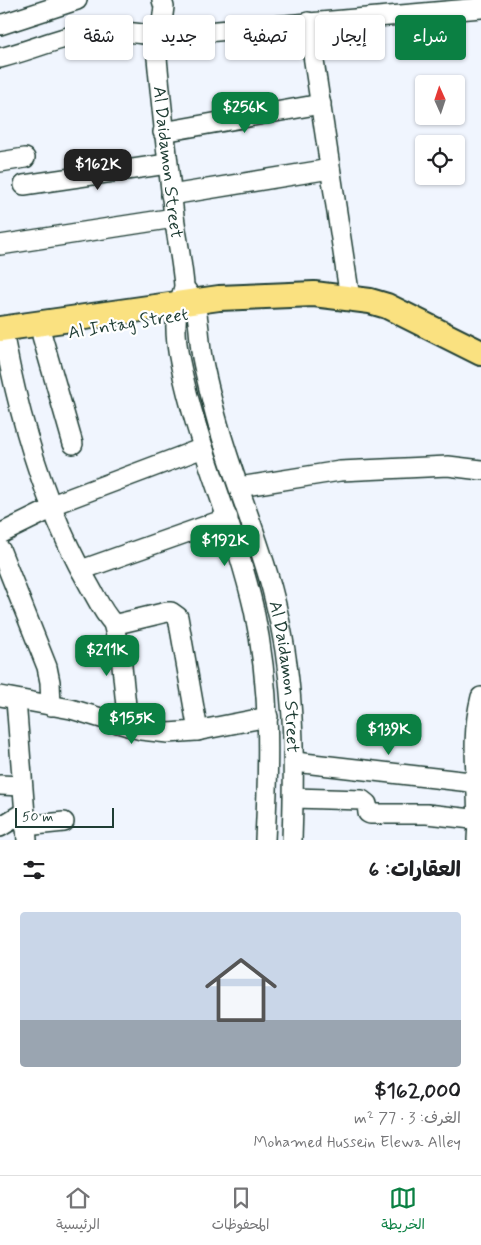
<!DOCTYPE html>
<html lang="ar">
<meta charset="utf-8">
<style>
body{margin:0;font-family:Mynerve,"Playpen Sans Arabic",sans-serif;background:#f2f2f2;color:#202124;direction:rtl;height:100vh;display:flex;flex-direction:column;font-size:19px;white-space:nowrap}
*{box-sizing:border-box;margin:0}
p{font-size:16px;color:#757577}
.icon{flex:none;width:28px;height:28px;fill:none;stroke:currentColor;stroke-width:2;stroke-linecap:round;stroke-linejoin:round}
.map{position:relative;height:840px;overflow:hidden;direction:ltr}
.side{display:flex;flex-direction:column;background:#fff;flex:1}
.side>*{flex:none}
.banner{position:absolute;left:15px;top:15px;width:451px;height:45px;direction:rtl;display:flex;gap:10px}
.needle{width:32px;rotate:357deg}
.controls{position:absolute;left:415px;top:75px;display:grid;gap:10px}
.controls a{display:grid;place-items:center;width:50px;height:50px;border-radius:5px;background:#fff;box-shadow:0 1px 4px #0004;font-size:25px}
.scale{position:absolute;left:15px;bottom:12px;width:99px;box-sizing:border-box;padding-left:5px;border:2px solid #1f3d34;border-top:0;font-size:14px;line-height:18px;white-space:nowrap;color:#1f3d34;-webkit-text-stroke:4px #fff;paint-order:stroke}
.price{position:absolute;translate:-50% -42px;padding:0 11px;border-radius:10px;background:#0b8043;color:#fff;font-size:16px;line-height:32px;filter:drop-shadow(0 1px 2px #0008)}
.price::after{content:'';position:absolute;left:50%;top:30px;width:15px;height:11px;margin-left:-8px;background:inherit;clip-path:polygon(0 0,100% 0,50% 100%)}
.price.selected{background:#222;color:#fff}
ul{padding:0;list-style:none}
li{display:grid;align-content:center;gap:10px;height:265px;padding:0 20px}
li span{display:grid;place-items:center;height:155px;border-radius:5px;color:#555}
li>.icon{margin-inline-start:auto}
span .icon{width:90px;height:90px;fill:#fffc;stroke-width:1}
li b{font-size:21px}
h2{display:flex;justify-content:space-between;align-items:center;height:60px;padding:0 20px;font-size:21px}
.chip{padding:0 18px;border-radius:5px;background:#fff;box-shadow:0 1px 4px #0004;font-size:18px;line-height:45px}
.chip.selected{background:#0b8043;color:#fff}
.menu{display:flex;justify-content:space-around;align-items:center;height:70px;border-top:1px solid #e0e0e0;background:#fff;font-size:14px;color:#757577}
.menu a{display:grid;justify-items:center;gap:2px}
.menu .selected{color:#0b8043}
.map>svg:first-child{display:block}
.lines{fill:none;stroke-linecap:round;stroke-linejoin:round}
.minor-casing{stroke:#1f3d34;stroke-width:22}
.major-casing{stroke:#1f3d34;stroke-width:28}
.minor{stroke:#fff;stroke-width:19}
.major{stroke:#fae180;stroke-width:24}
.labels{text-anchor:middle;stroke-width:4.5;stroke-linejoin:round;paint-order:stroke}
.street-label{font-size:18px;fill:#1f3d34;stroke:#fff}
</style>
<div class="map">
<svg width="481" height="840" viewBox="0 0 481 840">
<rect width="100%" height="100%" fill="#f0f5fe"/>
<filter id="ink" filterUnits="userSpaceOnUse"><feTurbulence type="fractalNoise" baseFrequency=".02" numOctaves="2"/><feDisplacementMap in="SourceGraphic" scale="10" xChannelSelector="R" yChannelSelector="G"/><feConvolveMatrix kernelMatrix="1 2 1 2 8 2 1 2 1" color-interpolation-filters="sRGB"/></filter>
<g filter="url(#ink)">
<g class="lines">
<g class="minor-casing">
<g id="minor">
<polyline points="308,22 350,298"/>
<polyline points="0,25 77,0"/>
<path id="s1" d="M155,35C160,96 167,155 174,216C177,238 182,262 184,285C184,291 180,298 178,305C174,324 176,343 180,362C197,447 235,526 254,610C271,689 269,761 265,840"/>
<polyline points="160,36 164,7 162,0"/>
<path d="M0,58C33,50 68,33 102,31C121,30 140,34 160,36L481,8"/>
<polyline points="163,132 321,104"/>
<polyline points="0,162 25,158"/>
<polyline points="24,185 167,164"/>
<polyline points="171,195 330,169"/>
<polyline points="0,245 174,218"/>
<path id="s2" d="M187,291C201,308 198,337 202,357C205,373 209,389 213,405C228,467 255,526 272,589C295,674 295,752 292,840"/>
<polyline points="42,336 73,444"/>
<path d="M5,342C21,425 46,510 89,585C96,597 103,613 113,623L117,624L167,612H171L178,617L198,731"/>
<polyline points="239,487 340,471 448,466 481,470"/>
<polyline points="52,505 203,448"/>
<polyline points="0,534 53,508"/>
<polyline points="0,549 47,667 50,682 51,706"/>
<polyline points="81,570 228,518"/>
<polyline points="113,623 121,656 128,726"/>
<polyline points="0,696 71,709 141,730 168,733 196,731 268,717"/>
<polyline points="16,700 27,840"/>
<polyline points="295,762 479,783"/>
<polyline points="0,785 22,786"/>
<polyline points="294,798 362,800 367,804 368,813 370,814 427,814 481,820"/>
<polyline points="25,826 64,822"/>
<polyline points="0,827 23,813"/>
<path d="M477,840C481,791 468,747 481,697"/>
</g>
</g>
<g class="major-casing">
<polyline id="major" points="0,329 219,298 314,294 370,301 387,306 481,353"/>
</g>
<use href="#minor" class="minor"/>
<use href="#major" class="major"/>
</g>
</g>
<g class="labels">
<g class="street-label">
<text dy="6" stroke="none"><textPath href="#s1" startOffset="128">Al Daidamon Street</textPath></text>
<text transform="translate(128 323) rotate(-9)" y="6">Al Intag Street</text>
<text dy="6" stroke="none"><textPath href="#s2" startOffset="400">Al Daidamon Street</textPath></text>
</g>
</g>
</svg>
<div class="controls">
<a><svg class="needle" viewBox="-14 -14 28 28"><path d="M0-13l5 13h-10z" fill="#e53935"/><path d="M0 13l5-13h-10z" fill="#757577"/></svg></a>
<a><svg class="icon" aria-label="locate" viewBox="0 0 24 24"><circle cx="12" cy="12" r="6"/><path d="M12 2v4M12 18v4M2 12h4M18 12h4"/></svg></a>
</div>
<div class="scale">50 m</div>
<b class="price" style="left:245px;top:134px">$256K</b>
<b class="price selected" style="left:98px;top:191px">$162K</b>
<b class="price" style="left:225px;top:567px">$192K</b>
<b class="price" style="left:107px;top:677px">$211K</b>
<b class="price" style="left:132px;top:745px">$155K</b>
<b class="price" style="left:389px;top:756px">$139K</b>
<div class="banner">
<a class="chip selected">شراء</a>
<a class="chip">إيجار</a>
<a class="chip">تصفية</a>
<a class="chip">جديد</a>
<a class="chip">شقة</a>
</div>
</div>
<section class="side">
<h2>العقارات: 6<svg class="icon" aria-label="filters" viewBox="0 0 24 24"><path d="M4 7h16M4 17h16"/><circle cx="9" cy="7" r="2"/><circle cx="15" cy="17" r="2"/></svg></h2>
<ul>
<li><span style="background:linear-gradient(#c9d6e8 70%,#9aa5b1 0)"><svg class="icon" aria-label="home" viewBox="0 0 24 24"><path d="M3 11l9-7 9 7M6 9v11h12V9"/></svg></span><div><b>$162,000</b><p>الغرف: 3 · 77 m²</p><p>Mohamed Hussein Elewa Alley</p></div></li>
</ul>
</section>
<nav class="menu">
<a class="selected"><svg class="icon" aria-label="map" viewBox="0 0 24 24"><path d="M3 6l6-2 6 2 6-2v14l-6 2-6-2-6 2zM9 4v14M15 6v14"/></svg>الخريطة</a>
<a><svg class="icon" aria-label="saved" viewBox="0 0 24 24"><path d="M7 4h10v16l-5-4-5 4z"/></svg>المحفوظات</a>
<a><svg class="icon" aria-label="home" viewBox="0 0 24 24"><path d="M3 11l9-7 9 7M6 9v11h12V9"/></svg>الرئيسية</a>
</nav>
